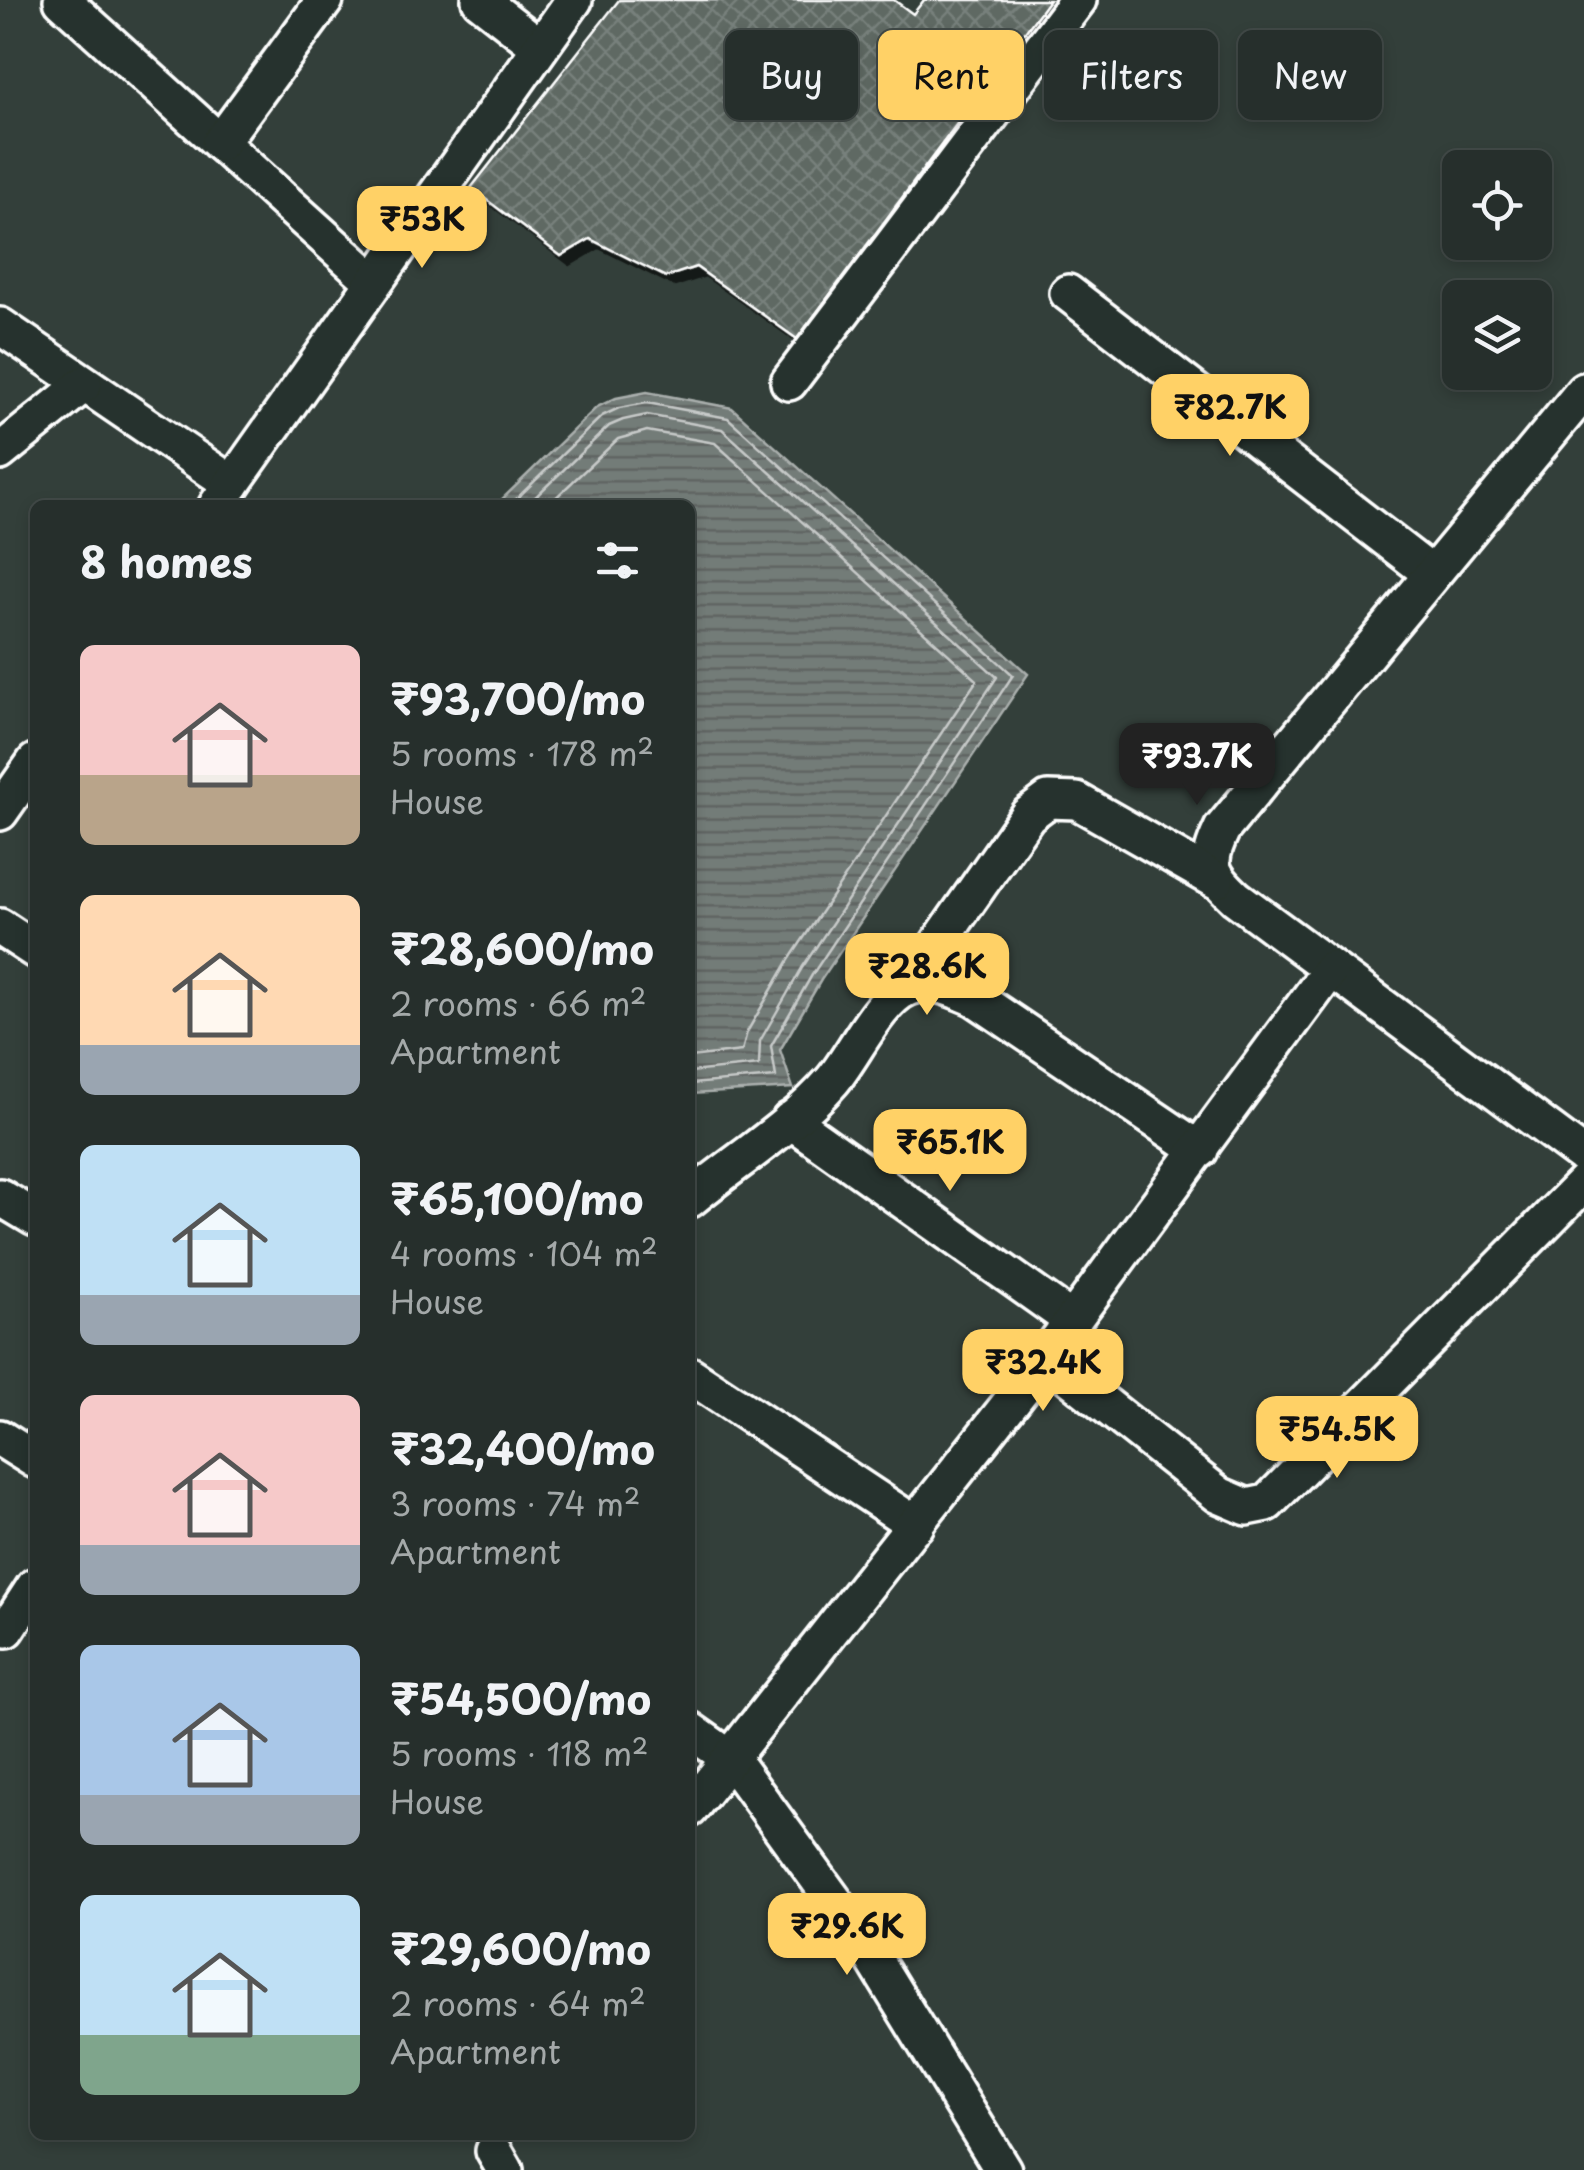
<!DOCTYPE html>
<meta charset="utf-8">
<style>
body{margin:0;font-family:"Playpen Sans",sans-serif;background:#2e3734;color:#f1f3f6;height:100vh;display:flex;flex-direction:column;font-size:38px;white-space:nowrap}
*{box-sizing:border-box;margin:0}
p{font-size:32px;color:#a4a9a9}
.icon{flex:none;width:55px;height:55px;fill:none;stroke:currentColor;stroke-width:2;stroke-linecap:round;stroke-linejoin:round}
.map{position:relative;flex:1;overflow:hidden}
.drawer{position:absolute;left:30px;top:500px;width:665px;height:1640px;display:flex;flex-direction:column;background:#262f2c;border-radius:15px;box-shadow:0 5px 15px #0003,0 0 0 2px #424a48}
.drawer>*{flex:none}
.hud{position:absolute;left:725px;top:30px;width:708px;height:90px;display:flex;gap:20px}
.fabs{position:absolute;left:1442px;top:150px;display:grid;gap:20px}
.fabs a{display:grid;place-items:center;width:110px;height:110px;border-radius:15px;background:#262f2c;box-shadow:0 5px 15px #0003,0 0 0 2px #424a48;font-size:50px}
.price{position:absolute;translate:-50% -85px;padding:0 22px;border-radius:20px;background:#ffd166;color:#111;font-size:32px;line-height:65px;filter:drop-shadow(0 2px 5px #0008)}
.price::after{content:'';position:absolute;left:50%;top:60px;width:30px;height:22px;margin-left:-15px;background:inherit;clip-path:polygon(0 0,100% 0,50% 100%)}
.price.current{background:#222;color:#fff}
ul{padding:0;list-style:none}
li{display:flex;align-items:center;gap:30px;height:250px;padding:0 50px}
li span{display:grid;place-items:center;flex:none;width:280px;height:200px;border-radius:15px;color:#555}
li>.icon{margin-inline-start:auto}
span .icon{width:120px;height:120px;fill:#fffc;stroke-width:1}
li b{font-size:42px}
h2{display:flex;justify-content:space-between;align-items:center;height:120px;padding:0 50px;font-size:42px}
.pill{padding:0 35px;border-radius:15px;background:#262f2c;box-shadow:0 5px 15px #0003,0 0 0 2px #424a48;font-size:35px;line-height:90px}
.pill.current{background:#ffd166;color:#111}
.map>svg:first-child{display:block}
.water{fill:url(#water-rules);stroke:#abb0ae;stroke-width:2.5}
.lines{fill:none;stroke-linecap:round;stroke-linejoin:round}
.shore{stroke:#c7cac9;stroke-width:2.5}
.building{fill:url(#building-cross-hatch);stroke:#fff;stroke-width:2.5;filter:url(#shadow)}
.street-casing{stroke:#fff;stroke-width:42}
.street{stroke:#26332d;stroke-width:35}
</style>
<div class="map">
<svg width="1584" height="2170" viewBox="0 0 1584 2170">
<defs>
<pattern id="water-rules" width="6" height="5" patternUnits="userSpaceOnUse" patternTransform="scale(2.5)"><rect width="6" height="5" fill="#737b78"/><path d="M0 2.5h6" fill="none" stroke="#606462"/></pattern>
<pattern id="building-cross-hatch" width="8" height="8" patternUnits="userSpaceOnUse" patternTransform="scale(2.5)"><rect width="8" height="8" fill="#5f6964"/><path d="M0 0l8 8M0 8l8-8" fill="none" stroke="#77807b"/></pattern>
<filter id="shadow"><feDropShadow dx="9" dy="9" stdDeviation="0" flood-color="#0009"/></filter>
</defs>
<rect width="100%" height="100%" fill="#333f3a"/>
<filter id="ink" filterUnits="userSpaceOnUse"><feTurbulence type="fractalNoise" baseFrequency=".01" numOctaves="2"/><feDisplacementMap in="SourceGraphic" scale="20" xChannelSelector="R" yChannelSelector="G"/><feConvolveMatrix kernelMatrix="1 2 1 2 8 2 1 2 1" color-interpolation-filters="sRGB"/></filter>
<g filter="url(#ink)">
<polygon class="water" points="647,392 732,408 1028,674 821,980 780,1050 793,1088 690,1094 690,505 496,505 597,407 616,398"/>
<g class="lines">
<g class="shore">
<polyline points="510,505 602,416 619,408 647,403 728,418 1013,675 812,975 771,1046 776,1077 690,1084"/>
<polyline points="527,505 609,426 623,420 647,415 722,429 997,677 802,968 760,1041 759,1065 690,1072"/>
<polyline points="548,505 618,439 647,431 715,443 977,680 789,960 747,1032 742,1051 690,1057"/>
</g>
</g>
<polygon class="building" points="619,0 894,0 913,14 924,0 1049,0 797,339 696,267 666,277 590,239 561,256 471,188"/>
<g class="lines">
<g class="street-casing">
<g id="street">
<polyline points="62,0 374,282"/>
<polyline points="480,0 540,47"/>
<polyline points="220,143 325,0"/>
<polyline points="1068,293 1432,574"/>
<polyline points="0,326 232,484"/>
<polyline points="789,382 1078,0"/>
<path d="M1584,391L1222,829C1206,863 1208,872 1236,898L1584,1156"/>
<polyline points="0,452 84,384"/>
<polyline points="217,505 574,0"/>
<polyline points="0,812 35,762"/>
<polyline points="0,927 35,950"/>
<polyline points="908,987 1028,815 1048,800 1077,801 1216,880"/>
<polyline points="790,1120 1073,1321"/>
<polyline points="0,1197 35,1218"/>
<path d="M690,1199C737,1160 792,1127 832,1081C853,1057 879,998 909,987C932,978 954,989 975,998L1200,1150"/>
<polyline points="1046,1358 1219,1495 1247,1507 1267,1503 1584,1183"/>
<polyline points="690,1375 916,1525"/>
<polyline points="0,1438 35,1460"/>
<polyline points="7,1629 35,1586"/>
<polyline points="690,1730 731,1759 859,1935 1003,2170"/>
<polyline points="690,1809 1031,1377 1331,969"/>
<polyline points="494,2151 505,2170"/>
</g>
</g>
<use href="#street" class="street"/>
</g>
</g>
</svg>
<div class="fabs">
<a><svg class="icon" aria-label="locate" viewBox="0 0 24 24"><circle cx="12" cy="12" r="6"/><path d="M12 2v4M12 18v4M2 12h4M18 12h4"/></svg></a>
<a><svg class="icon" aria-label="layers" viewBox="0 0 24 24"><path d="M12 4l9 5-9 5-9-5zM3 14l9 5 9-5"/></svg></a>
</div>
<b class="price" style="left:422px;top:271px">₹53K</b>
<b class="price" style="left:1230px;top:459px">₹82.7K</b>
<b class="price current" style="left:1197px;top:808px">₹93.7K</b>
<b class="price" style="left:927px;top:1018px">₹28.6K</b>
<b class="price" style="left:950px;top:1194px">₹65.1K</b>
<b class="price" style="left:1043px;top:1414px">₹32.4K</b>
<b class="price" style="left:1337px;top:1481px">₹54.5K</b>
<b class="price" style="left:847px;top:1978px">₹29.6K</b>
<div class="hud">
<a class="pill">Buy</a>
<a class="pill current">Rent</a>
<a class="pill">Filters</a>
<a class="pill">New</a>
</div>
<section class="drawer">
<h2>8 homes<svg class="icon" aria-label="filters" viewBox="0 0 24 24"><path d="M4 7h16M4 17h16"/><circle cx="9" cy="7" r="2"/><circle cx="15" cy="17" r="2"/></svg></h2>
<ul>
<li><span style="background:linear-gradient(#f6c9c9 65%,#b9a48a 0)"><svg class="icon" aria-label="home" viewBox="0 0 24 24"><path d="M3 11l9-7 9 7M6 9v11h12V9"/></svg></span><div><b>₹93,700/mo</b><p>5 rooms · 178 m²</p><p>House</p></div></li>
<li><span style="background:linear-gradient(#ffd9b3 75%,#9aa5b1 0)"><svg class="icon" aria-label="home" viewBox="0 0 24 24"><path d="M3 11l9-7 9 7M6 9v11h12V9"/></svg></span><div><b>₹28,600/mo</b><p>2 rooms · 66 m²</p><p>Apartment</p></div></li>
<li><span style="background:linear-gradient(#bfe0f5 75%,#9aa5b1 0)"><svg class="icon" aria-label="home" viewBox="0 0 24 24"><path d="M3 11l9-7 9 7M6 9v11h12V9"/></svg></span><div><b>₹65,100/mo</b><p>4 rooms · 104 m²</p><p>House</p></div></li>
<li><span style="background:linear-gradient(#f6c9c9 75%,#9aa5b1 0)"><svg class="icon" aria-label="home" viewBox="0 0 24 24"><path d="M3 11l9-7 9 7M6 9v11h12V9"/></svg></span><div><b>₹32,400/mo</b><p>3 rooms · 74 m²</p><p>Apartment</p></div></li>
<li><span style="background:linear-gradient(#a9c7e8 75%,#9aa5b1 0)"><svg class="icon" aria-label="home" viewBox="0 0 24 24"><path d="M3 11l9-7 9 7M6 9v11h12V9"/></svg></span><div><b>₹54,500/mo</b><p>5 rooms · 118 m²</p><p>House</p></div></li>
<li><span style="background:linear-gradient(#bfe0f5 70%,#7fa58c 0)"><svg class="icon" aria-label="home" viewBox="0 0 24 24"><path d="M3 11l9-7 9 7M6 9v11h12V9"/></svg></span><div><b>₹29,600/mo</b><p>2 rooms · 64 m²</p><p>Apartment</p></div></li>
</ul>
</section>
</div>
